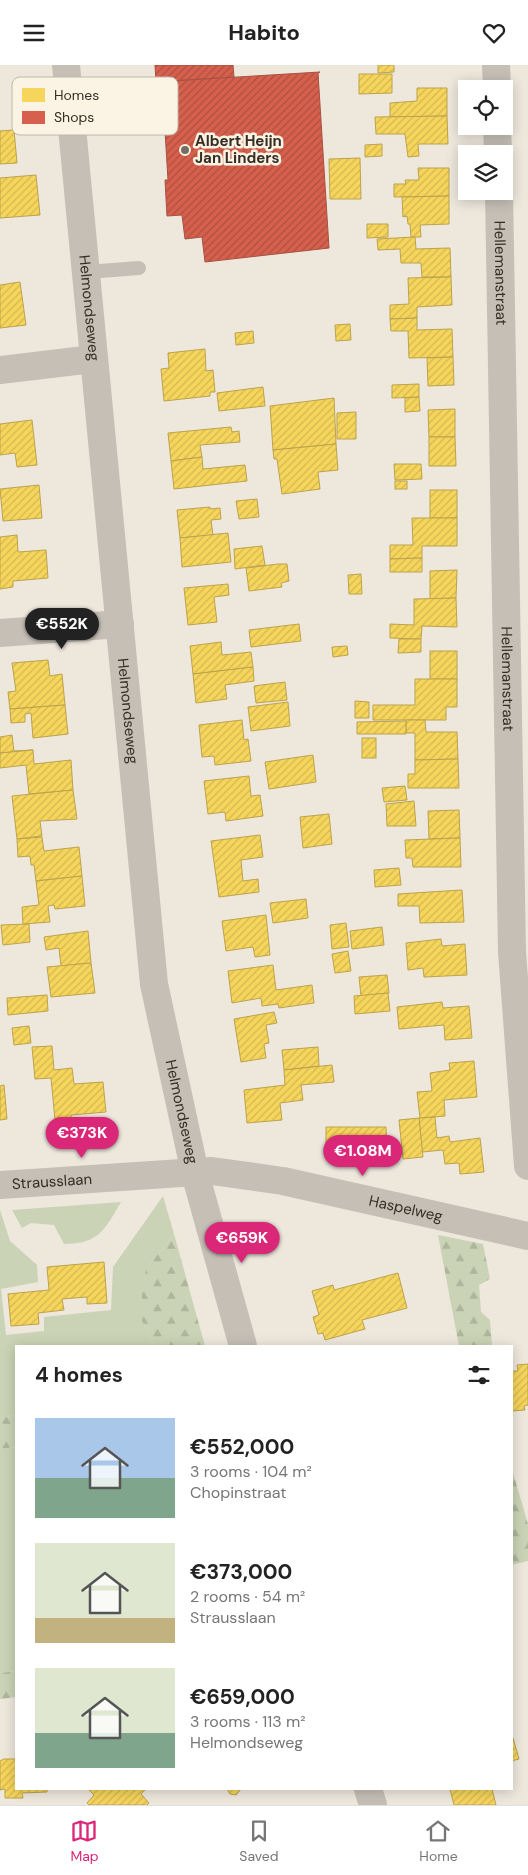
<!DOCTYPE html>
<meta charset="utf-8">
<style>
body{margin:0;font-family:"DM Sans",sans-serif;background:#f6f6f6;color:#222;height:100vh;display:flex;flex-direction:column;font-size:19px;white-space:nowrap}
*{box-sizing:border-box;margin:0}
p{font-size:16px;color:#767676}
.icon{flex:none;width:28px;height:28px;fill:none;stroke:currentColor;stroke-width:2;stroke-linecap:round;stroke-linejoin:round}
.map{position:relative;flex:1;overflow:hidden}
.details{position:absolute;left:15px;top:1280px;width:498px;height:445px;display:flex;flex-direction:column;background:#fff;border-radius:0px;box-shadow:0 2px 12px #0003}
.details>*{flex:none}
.controls{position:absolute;left:458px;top:15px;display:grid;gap:10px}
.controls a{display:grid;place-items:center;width:55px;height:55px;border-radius:0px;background:#fff;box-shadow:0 2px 12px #0003;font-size:25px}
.price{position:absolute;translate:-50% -42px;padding:0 11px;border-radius:18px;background:#db2777;color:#fff;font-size:16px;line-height:32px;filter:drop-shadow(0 1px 2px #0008)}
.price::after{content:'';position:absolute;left:50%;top:30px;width:15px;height:11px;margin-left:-8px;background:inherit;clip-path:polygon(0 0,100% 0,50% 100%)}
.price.selected{background:#222;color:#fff}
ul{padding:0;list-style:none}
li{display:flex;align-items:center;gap:15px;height:125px;padding:0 20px}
li span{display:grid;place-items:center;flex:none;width:140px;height:100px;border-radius:0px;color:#555}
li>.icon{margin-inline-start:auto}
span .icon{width:60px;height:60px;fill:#fffc;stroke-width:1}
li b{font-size:21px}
h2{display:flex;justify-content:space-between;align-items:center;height:60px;padding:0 20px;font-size:21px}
header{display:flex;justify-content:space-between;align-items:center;height:65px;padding:0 20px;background:#fff;font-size:22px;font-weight:700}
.tabs{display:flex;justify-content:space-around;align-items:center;height:70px;border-top:1px solid #e0e0e0;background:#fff;font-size:14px;color:#767676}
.tabs a{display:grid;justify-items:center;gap:2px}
.tabs .selected{color:#db2777}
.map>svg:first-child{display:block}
.green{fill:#cad3b5}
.forest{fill:url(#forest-firs)}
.homes{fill:url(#homes-hatch);stroke:#bca34c}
.shops{fill:url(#shops-hatch);stroke:#a65141}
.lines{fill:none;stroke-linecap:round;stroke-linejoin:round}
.service{stroke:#c5bfb6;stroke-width:14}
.minor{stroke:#c5bfb6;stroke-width:28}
.tertiary{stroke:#c5bfb6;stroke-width:28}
.poi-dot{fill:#766e65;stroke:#fbf3e3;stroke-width:2}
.labels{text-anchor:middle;stroke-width:5;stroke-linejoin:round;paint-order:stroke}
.poi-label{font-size:15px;font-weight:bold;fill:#362d25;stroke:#fbf3e3;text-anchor:start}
.street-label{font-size:15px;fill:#362d25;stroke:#fbf3e3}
.key{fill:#fbf3e3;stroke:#c0b8aa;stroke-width:1}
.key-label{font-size:14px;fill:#362d25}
</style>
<header><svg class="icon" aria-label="menu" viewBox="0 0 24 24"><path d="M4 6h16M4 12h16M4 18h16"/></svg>Habito<svg class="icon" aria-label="heart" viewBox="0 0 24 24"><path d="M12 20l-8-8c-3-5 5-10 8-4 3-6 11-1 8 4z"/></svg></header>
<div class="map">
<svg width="528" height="1740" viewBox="0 0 528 1740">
<defs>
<pattern id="forest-firs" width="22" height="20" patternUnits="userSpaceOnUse" patternTransform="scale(1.25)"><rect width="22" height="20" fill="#cad3b5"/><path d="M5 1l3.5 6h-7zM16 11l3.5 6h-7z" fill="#aeb59c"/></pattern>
<pattern id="homes-hatch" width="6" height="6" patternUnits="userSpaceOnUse" patternTransform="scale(1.25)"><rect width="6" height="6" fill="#f6d55c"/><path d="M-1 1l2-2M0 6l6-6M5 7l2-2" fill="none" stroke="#d4b750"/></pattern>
<pattern id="shops-hatch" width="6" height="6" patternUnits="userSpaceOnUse" patternTransform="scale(1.25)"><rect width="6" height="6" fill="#d6604d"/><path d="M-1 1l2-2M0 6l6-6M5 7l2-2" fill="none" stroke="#ae5040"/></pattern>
</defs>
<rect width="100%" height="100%" fill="#ede7dc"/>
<g class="green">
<polygon points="163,1131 174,1169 146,1204 142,1256 154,1281 16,1281 16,1350 0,1353 0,1145 10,1176 37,1200 38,1217 1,1224 6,1270 44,1266 44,1252 111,1245 113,1202"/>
<path d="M121,1137C105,1164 99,1179 64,1179L54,1160L31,1158L22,1163L12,1145Z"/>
<polygon points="16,1382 16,1606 0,1608 0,1384"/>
</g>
<g class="forest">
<polygon points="174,1169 205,1281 154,1281 142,1256 142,1225 146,1204"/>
<polygon points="438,1170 483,1179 490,1214 479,1220 481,1247 490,1255 492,1281 459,1281"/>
<polygon points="16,1350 16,1382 0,1384 0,1353"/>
<polygon points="511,1401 528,1459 528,1496 511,1500"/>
<polygon points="16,1606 16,1632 0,1634 0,1608"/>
</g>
<g class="homes">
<polygon points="378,0 394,0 394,7 378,8"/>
<polygon points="359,9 392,9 392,28 359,29"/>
<polygon points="417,23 447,23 447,51 390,52 390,38 417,36"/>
<polygon points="447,51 448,79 418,79 419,91 408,92 405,69 376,69 375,52"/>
<polygon points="14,65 17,98 0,99 0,66"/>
<polygon points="382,79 382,91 365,92 365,80"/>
<polygon points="360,93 361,134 330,134 329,94"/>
<polygon points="418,103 449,103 449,131 394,132 394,119 406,119 405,115 419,115"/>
<polygon points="36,110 40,150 0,153 0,113"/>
<polygon points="449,131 449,159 420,160 421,172 411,172 410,159 408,159 407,151 403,152 402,132"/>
<polygon points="367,159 388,159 388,172 367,173"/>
<polygon points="415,172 416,184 450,183 451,212 422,212 421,198 401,198 400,184 378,185 377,174"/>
<polygon points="451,212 452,240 417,242 417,253 390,254 390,240 409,239 408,213"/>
<polygon points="20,217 26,260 0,263 0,220"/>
<polygon points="417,253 417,265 452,264 453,292 409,293 408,266 391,266 390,254"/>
<polygon points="350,259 351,275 336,276 335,260"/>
<polygon points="253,266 254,278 236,280 235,268"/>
<polygon points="205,284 206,306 213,305 215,327 210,327 210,331 164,336 161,304 169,303 168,288"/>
<polygon points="453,292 454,320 428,321 427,293"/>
<polygon points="419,319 419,332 392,333 392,320"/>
<polygon points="263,322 265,341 219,346 217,328"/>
<polygon points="419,332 420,346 405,347 405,333"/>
<polygon points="334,333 336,379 273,385 270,341"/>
<polygon points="455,344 455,372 429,372 428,345"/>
<polygon points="356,347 356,374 337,374 337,348"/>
<polygon points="32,355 37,400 17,402 15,388 0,390 0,359"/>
<polygon points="231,362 232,367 239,366 240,377 200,380 202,392 171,396 168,368"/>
<polygon points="429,372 455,372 456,401 429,401"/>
<polygon points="336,379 338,405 318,407 320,424 282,429 277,394 274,394 273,385"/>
<polygon points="202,392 203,404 245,400 247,416 174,424 171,396"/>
<polygon points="394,399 421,399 422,414 395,415"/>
<rect x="395" y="416" width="12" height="8"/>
<polygon points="39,420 42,453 3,456 0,424"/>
<rect x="430" y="425" width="27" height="28"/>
<polygon points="257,434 259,452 239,454 236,436"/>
<polygon points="210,442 210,444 220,443 221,454 211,455 213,470 180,473 177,445"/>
<polygon points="412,453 457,453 457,481 422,481 422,493 390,494 390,480 413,480"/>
<polygon points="228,468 231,497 182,502 180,473"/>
<polygon points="17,470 18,487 46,485 48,513 13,516 13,522 0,524 0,472"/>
<polygon points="262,481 265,500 235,504 234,484"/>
<polygon points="422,493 422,507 390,507 390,494"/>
<polygon points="278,499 287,499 289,516 281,518 282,522 249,526 246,503"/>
<polygon points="457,505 456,533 430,534 430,506"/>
<polygon points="361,509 362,529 349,529 348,510"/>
<polygon points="228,519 229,530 214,532 217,557 188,560 184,523"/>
<polygon points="456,533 457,562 422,561 421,574 390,573 390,559 414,560 414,534"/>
<polygon points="299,559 301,576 251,582 249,565"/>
<polygon points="399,574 421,574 421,587 398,588"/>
<polygon points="221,577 222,590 251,587 253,602 193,609 190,581"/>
<polygon points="347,581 348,590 333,592 332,582"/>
<rect x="430" y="586" width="27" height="28"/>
<polygon points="48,595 50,611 62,609 65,640 10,644 8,627 16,626 12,598"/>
<polygon points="253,602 254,616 225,620 227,634 196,638 193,609"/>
<polygon points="415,614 457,614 457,642 446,642 446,655 373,655 373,640 415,640"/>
<polygon points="285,617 287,635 256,638 254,621"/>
<polygon points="355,636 369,637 369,653 355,653"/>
<polygon points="288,637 290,661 251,666 248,642"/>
<polygon points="65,640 68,669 33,673 31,648 25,649 25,657 11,658 10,644"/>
<polygon points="242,655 244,675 248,674 251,696 215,700 214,691 202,692 199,660"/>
<polygon points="406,655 425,655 426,667 457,667 458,694 415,695 415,668 406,668"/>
<polygon points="406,656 406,669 357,669 357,657"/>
<polygon points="12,670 14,686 33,685 0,688 0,672"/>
<rect x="362" y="673" width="14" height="20"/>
<polygon points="33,685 34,699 71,695 73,725 29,729 26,700 0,703 0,688"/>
<polygon points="313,690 316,717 269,724 265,697"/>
<polygon points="458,694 459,723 408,723 408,709 415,709 415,695"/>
<polygon points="249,711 251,731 260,730 263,751 226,756 225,747 208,749 204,716"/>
<polygon points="405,721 407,735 384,737 382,723"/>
<polygon points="73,725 77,754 40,756 42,771 17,774 12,731"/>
<polygon points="414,736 416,761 387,761 386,739"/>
<polygon points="459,745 460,773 429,774 428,746"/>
<polygon points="329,749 332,779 303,783 300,752"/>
<polygon points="260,770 263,792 241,795 243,816 258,814 259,827 219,832 211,776"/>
<polygon points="42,772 44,786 79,782 82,811 36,816 34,800 31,800 30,791 18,792 17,774"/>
<polygon points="460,773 461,802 413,802 412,793 406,793 405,775"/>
<polygon points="399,803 401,820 375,822 374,805"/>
<polygon points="82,811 85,841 55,844 54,840 48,841 50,857 23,859 22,842 39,840 36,816"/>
<polygon points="462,825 464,857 420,858 419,841 398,841 398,829"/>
<polygon points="306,834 308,853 273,858 270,838"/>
<polygon points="266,850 270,890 255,892 253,882 226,886 222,856"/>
<polygon points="346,858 349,882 332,884 330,860"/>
<polygon points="29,859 30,877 3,880 1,860"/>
<polygon points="382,862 384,880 352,884 350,866"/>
<polygon points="88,866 91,898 61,901 59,883 46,885 44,872"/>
<polygon points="441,874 442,881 465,879 467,910 424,912 423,903 408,905 406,878"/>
<polygon points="348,886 351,906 335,908 332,889"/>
<polygon points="91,898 95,928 51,932 47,902"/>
<polygon points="273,900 276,925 312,920 314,938 279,943 278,939 262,941 261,933 232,938 228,906"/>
<polygon points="387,910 389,928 361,931 359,912"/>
<polygon points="388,928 390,946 355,949 354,931"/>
<polygon points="47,930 48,946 8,950 7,933"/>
<polygon points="442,937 443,943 469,941 472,973 445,975 444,960 399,964 397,942"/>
<polygon points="274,947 277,958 266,960 269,978 264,979 266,993 241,997 234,954"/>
<polygon points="29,961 31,978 14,980 12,963"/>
<polygon points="52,981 54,1005 72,1003 74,1019 103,1017 106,1047 71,1050 71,1054 55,1055 51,1013 35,1014 32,982"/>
<polygon points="318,982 319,1001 284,1005 282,985"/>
<polygon points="474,996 477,1032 444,1035 445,1051 420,1053 417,1027 432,1026 430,1008 450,1005 449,998"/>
<polygon points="332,1000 334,1017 301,1020 303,1035 280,1038 282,1055 247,1058 244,1025 285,1020 284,1005"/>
<polygon points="4,1020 7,1054 0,1055 0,1021"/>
<polygon points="435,1052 437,1073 449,1071 450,1077 480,1073 484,1107 460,1109 459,1098 445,1099 443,1085 422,1087 419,1053"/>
<polygon points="419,1053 423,1092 403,1094 399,1055"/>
<polygon points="326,1062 386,1062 387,1084 384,1084 384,1094 364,1093 364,1083 326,1082"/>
<polygon points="104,1197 107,1238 87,1239 87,1232 62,1234 64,1245 38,1248 39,1259 11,1261 8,1229 49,1225 47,1202"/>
<polygon points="398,1208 407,1243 362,1255 365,1264 325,1275 323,1268 318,1269 313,1252 319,1250 312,1226 333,1220 334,1225"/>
<polygon points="528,1299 528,1340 524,1341 525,1345 511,1346 511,1306 518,1306 517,1300"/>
<polygon points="513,1673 519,1694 511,1696 511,1674"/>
<polygon points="4,1694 16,1694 16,1724 47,1724 47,1727 22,1728 23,1733 5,1733 5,1724 0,1725 0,1696"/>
<polygon points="88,1724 146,1724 141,1729 149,1738 147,1740 89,1740 87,1738 94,1730"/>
<polygon points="227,1724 241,1724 236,1730 230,1729"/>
<polygon points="450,1724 492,1724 496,1740 454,1740"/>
</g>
<g class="shops">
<polygon points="155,0 233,0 234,12 156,17"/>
<polygon points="320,7 318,8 329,183 205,197 202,172 185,174 182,150 167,151 165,115 168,115 162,17 156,17"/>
</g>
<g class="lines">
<polyline class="service" points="87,207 139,203"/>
<g class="minor">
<polyline points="496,0 497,24"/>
<polyline points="497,61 498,89"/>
<path id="s1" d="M499,126L512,887L528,1101"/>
<polyline points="0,305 93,294"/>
<polyline points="0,568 120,559"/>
<path id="s2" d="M0,1120L212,1106L283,1116L528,1171"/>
</g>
<g class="tertiary">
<path id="s3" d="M66,0L154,919L195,1108L243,1281"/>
<polyline points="368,1724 373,1740"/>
</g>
</g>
<circle class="poi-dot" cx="185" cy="85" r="5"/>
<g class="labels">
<g class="poi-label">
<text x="195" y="81">Albert Heijn<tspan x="195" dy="17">Jan Linders</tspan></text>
</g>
<g class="street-label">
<text dy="5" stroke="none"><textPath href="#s1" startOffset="82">Hellemanstraat</textPath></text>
<text dy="5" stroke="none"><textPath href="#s3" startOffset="244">Helmondseweg</textPath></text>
<text dy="5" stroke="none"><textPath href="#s1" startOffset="488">Hellemanstraat</textPath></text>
<text dy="5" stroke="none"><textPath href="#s3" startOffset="649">Helmondseweg</textPath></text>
<text dy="5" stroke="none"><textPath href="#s3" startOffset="1054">Helmondseweg</textPath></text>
<text dy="5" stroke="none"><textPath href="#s2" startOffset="52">Strausslaan</textPath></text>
<text dy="5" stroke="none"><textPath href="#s2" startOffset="410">Haspelweg</textPath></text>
</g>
</g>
<rect x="12" y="12" width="166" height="58" rx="8" class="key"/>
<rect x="22" y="23" width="23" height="14" fill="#f6d55c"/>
<rect x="22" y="46" width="23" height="13" fill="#d6604d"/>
<g class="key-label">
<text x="54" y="35">Homes</text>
<text x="54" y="57">Shops</text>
</g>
</svg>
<div class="controls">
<a><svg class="icon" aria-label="locate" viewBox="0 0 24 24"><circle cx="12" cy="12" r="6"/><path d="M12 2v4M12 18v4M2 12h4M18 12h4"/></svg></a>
<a><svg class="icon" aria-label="layers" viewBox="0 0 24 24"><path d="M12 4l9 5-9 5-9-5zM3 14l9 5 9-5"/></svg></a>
</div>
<b class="price selected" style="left:62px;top:585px">€552K</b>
<b class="price" style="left:82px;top:1094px">€373K</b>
<b class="price" style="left:363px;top:1112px">€1.08M</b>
<b class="price" style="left:242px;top:1199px">€659K</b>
<section class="details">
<h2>4 homes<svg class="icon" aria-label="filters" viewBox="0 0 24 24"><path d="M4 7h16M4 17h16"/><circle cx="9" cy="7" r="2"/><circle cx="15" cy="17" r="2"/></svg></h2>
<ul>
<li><span style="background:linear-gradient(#a9c7e8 60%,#7fa58c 0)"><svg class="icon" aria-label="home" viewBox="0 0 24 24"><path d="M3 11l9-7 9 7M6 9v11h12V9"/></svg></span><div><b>€552,000</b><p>3 rooms · 104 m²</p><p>Chopinstraat</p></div></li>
<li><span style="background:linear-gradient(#dfe7d0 75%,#c2b280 0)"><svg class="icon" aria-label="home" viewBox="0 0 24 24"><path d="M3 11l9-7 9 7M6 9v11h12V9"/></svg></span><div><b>€373,000</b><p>2 rooms · 54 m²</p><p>Strausslaan</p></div></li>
<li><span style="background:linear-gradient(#dfe7d0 65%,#7fa58c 0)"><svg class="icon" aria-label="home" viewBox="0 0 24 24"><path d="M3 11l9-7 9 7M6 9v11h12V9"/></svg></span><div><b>€659,000</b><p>3 rooms · 113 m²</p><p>Helmondseweg</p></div></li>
</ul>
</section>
</div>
<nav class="tabs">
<a class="selected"><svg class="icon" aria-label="map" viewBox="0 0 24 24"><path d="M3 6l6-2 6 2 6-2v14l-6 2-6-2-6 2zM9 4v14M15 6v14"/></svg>Map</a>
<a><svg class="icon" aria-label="saved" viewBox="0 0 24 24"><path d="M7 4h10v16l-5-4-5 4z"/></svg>Saved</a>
<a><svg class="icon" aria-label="home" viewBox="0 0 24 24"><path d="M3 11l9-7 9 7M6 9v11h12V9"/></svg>Home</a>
</nav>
